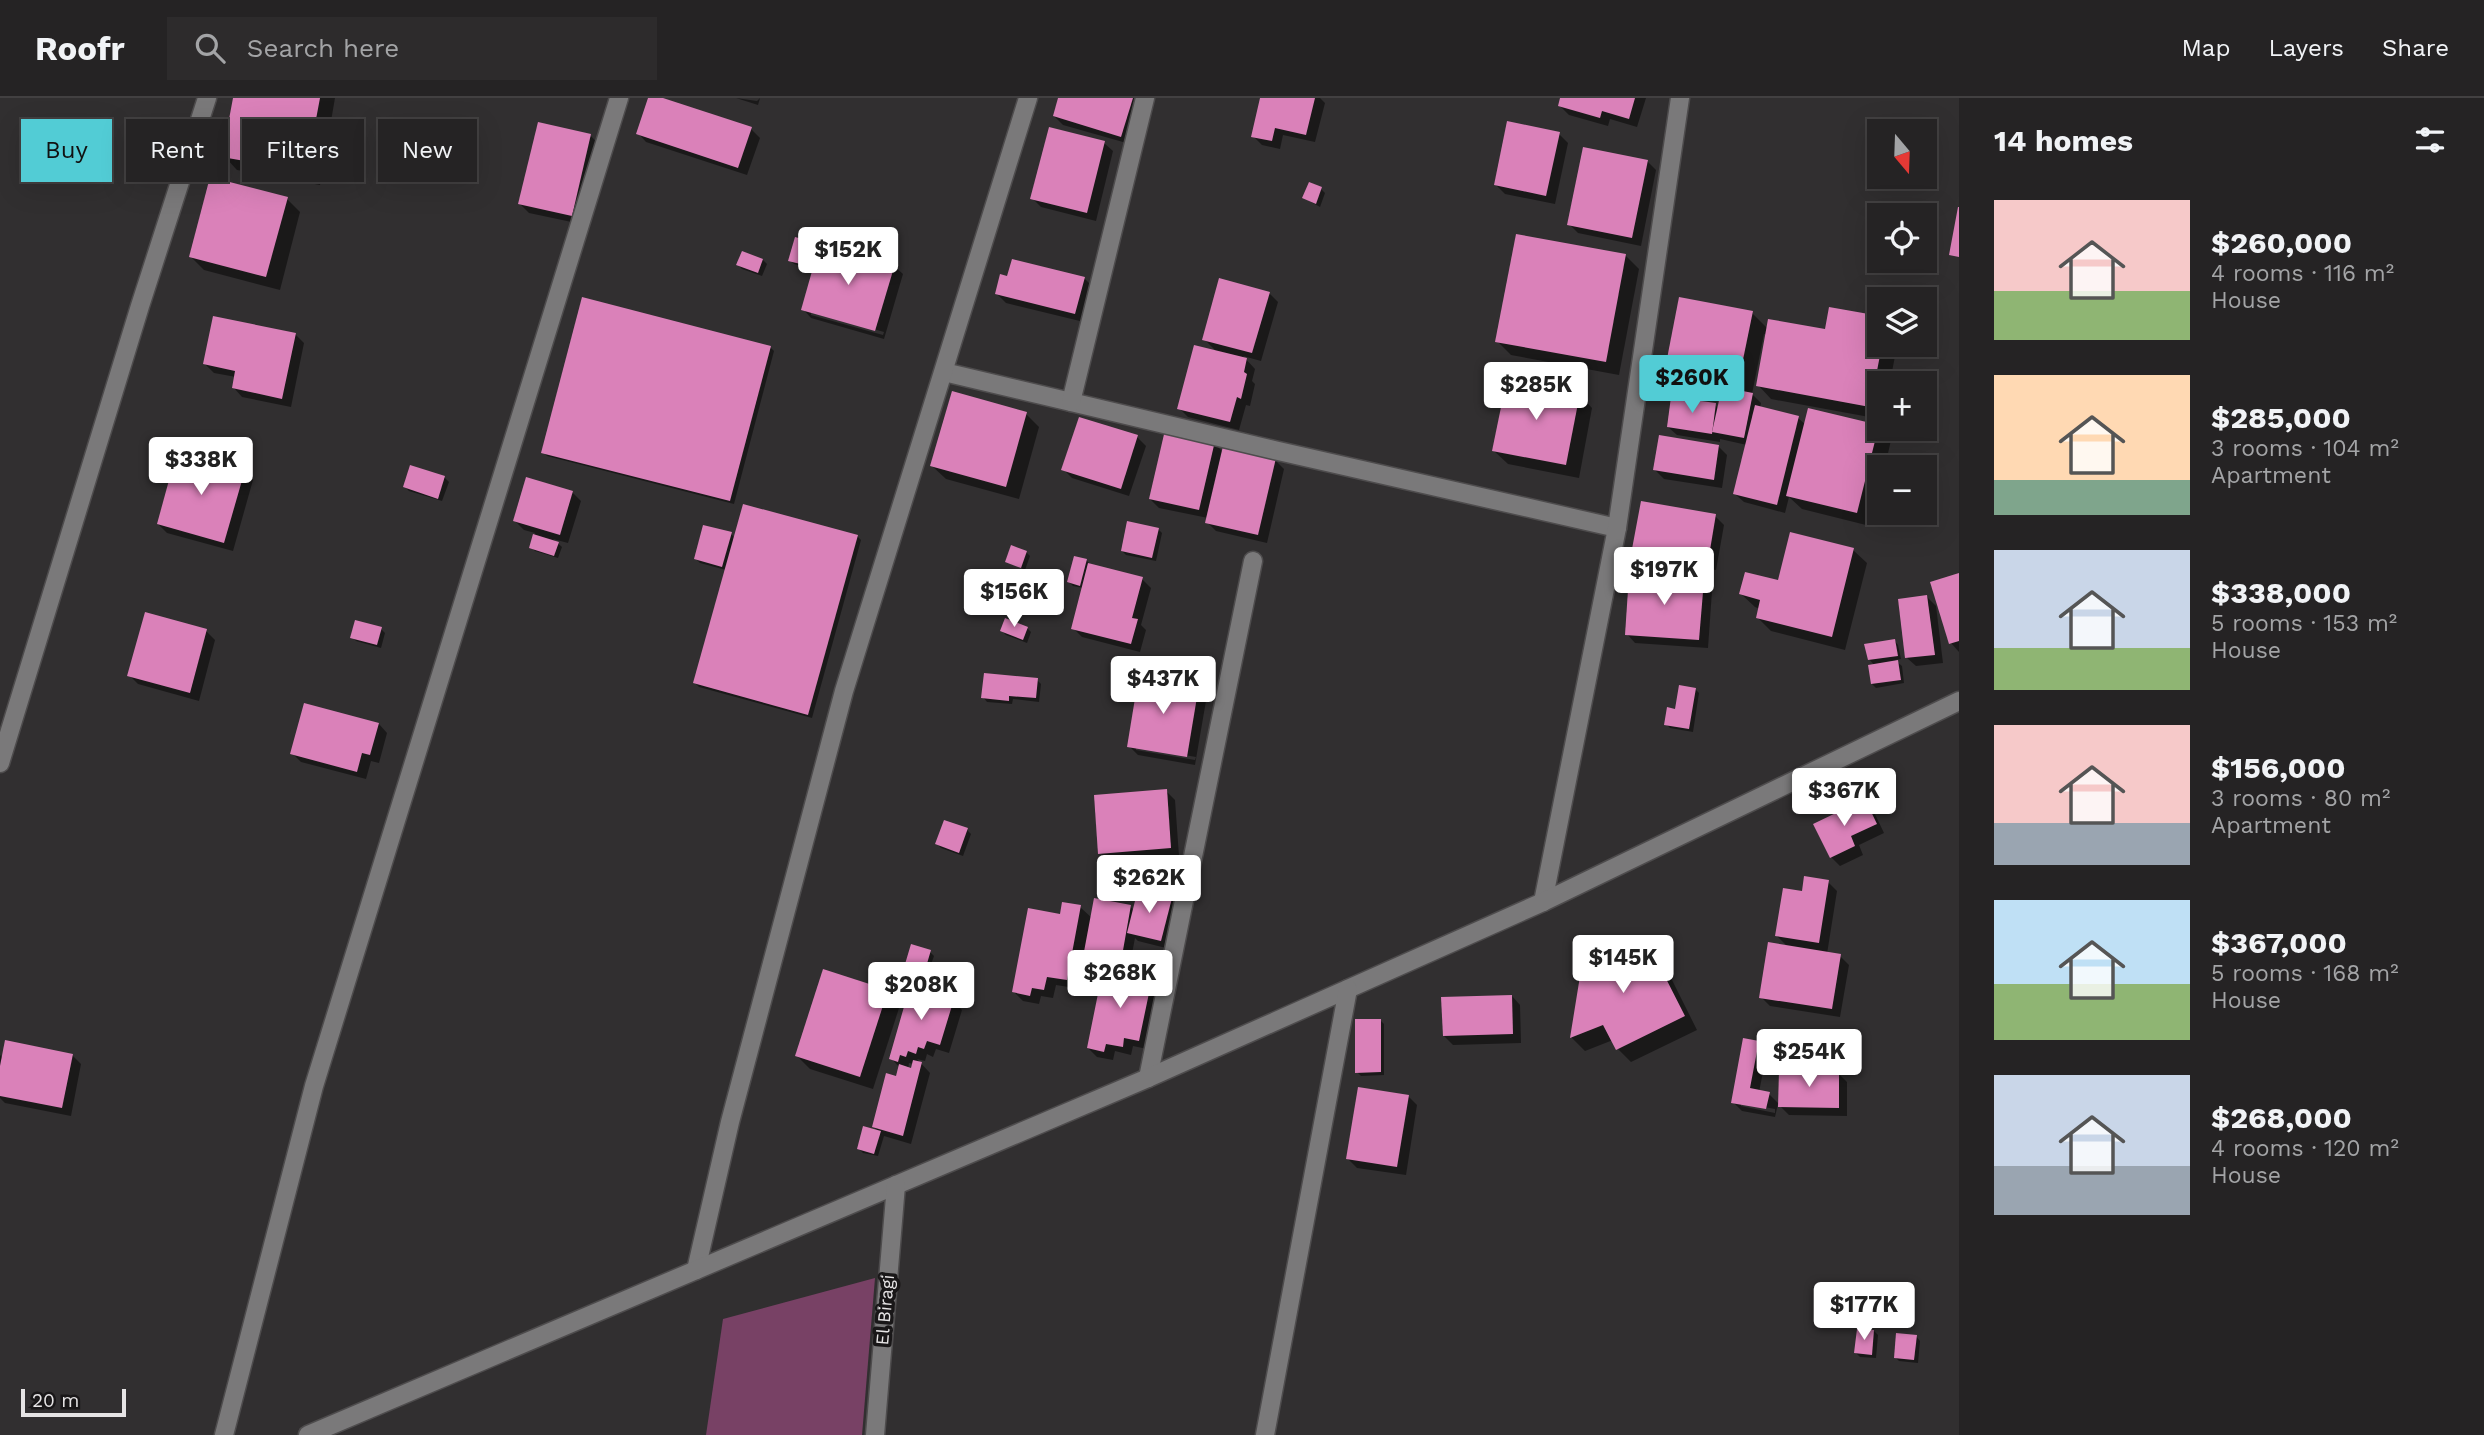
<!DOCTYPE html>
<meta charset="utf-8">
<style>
body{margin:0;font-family:"Work Sans",sans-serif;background:#2d2b2c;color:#f1f3f6;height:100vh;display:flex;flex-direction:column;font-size:26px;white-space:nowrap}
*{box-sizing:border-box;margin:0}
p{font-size:23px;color:#a3a4a6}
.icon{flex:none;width:38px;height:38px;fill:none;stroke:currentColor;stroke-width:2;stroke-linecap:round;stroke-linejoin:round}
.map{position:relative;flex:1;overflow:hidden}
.sheet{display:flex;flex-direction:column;background:#252324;width:525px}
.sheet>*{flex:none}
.guide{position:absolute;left:21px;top:21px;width:665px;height:63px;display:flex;gap:14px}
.needle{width:46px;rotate:161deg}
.controls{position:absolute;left:1867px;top:21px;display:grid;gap:14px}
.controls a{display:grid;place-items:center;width:70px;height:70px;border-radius:0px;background:#252324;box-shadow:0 7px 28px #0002,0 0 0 2px #424041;font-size:35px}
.scale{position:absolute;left:21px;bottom:18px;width:105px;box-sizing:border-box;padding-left:7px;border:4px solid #e6e4e5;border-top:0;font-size:19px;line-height:24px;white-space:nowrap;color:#e6e4e5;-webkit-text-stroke:5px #191718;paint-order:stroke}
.price{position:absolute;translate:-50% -60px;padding:0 16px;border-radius:7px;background:#fff;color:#222;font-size:23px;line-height:46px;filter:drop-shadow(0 2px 4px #0008)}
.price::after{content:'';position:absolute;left:50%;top:42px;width:21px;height:16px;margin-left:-10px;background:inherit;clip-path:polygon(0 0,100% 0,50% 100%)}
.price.selected{background:#52ccd5;color:#111}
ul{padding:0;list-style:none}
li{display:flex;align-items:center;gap:21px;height:175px;padding:0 35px}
li span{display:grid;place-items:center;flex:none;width:196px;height:140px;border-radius:0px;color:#555}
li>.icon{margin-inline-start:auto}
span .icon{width:84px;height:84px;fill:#fffc;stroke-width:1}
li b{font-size:30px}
h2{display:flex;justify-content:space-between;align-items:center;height:84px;padding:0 35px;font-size:30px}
.tag{padding:0 24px;border-radius:0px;background:#252324;box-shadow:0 7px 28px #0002,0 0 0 2px #424041;font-size:24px;line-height:63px}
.tag.selected{background:#52ccd5;color:#111}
header{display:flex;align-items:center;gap:42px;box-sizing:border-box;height:98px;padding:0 35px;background:#252324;border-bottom:2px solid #424041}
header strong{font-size:33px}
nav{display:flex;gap:38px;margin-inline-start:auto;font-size:24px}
.search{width:490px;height:63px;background:#2d2b2c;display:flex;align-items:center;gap:18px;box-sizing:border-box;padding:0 24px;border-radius:0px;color:#a3a4a6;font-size:26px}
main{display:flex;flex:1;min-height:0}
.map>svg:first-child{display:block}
.green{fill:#784165}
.shadow{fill:#0007;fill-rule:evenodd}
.building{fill:#da81b9}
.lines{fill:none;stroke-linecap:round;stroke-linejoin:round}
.minor-casing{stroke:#4e4c4d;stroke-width:21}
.minor{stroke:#7a797a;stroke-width:18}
.labels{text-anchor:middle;stroke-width:7;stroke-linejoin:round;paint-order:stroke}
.street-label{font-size:18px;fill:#e6e4e5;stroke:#191718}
</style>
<header>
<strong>Roofr</strong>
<div class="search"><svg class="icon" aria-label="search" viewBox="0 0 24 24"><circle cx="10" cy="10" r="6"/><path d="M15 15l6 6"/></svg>Search here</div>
<nav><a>Map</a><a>Layers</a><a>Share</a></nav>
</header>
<main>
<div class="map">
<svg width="1959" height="1337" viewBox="0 0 1959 1337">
<rect width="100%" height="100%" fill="#312f30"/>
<polygon class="green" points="875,1180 862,1337 706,1337 723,1221"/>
<g class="shadow">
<polygon points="234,0 335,0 320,87 237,72 224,58"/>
<polygon points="649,0 657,0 751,31 760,40 747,77 646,44 638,35"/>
<polygon points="736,0 757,3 760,0 758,7"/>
<polygon points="1060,0 1144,0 1130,46 1063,27 1054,18"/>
<polygon points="1262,0 1320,0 1325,5 1315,44 1283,37 1280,51 1262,47 1253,38"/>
<polygon points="1562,0 1646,0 1637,29 1610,21 1608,28 1569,17 1560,8"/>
<polygon points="1559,36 1568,45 1555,106 1505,96 1496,87"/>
<polygon points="591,38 599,47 581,126 529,115 520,106"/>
<polygon points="1104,45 1113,53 1096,123 1041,109 1032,100"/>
<polygon points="1647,63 1656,72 1641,148 1578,135 1569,126"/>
<polygon points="1321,91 1325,95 1320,109 1304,100"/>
<polygon points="287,101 300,114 280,192 204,172 191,159"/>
<path d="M816,146L820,151L894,168L903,176L884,241L811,220L803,211L814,171L794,166L790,162ZM811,213L884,234L883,237L811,217Z"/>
<polygon points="1626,158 1639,171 1619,277 1511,257 1497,243"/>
<polygon points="763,162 767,166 762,178 742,171 738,167"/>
<polygon points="1084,180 1093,189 1084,224 1006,205 997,196"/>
<polygon points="1269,195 1278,204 1261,263 1243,258 1255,271 1252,283 1255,286 1250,308 1246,307 1239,332 1188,319 1179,310 1217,254 1204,241"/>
<polygon points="1752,215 1768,231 1880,247 1897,247 1890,285 1880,285 1880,321 1771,301 1758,287 1767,237 1764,236 1752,296 1761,305 1760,310 1798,320 1806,327 1878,328 1891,342 1885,369 1880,369 1880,391 1870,428 1802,411 1789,399 1785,415 1744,404 1735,396 1747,347 1720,341 1720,344 1677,337 1668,329 1715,307 1719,311 1723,293 1680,284 1666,271"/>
<polygon points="295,236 304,245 291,309 242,299 234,290 236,279 214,275 205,266"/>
<polygon points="770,249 774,253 734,406 547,358 543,354"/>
<polygon points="1579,296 1592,310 1579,380 1508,366 1494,353"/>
<polygon points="1026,316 1039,329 1019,401 946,381 932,368"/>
<polygon points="1137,339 1146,348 1129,398 1072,380 1063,371"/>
<polygon points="1214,345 1223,354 1275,362 1284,371 1267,445 1216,433 1207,424 1208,420 1159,410 1150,401"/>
<polygon points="1718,348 1727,357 1722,390 1664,381 1655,372"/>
<polygon points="412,369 445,380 449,384 442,403 409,393 405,389"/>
<polygon points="244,373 253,382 233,453 167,435 158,426"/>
<polygon points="572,394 581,403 568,445 553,441 562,449 558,460 535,453 531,449 535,435 524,432 515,423"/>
<polygon points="1715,418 1724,427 1716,472 1643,459 1634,450"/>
<polygon points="1158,431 1162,435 1156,463 1126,457 1122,453"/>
<polygon points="731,436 735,440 857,438 861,442 812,620 699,589 695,585 726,472 700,465 696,461"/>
<polygon points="1853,452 1867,465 1845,552 1771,533 1758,520 1760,511 1755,509 1741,496 1779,484"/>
<polygon points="1026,454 1030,458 1025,472 1007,463"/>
<polygon points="1086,462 1090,466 1142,481 1151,490 1141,527 1146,532 1140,554 1082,539 1073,530 1083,490 1073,488 1069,484"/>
<polygon points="1959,477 1959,554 1951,545"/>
<polygon points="1033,483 1037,487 1030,510 1016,506 1012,502"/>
<polygon points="1703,484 1712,493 1708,550 1635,545 1627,536"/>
<polygon points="1927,499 1936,508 1943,565 1916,568 1907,560"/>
<polygon points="1027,530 1031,534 1027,545 1006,537 1002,533"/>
<polygon points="381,531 385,535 381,550 356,543 352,539"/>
<polygon points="206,533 215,542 199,603 138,586 129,577"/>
<polygon points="1894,542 1898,547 1901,561 1895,562 1902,568 1904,585 1876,590 1872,586 1875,568 1869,561"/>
<polygon points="1037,582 1041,586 1039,604 1013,601 1012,606 987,604 983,599"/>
<path d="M1198,588L1207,597L1195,667L1138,657L1129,648ZM1136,649L1196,659L1195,662L1136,652Z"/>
<polygon points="1695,591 1699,595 1693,634 1670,630 1666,626"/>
<polygon points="379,626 387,635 379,665 371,663 366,681 301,664 292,655"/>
<polygon points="1166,693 1175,702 1179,758 1109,764 1100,755"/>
<polygon points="1864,703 1873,712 1884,735 1859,747 1863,757 1840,768 1831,759"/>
<polygon points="967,732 971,736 963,758 941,750 937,746"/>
<polygon points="1828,784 1837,793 1827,856 1840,858 1849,867 1840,919 1770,908 1761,899 1788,849 1777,838 1804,795"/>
<polygon points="1172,801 1180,810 1170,851 1138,843 1135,840 1130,866 1113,863 1111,871 1093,867 1082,856 1075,890 1056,887 1053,900 1041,898 1039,906 1023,903 1014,894 1062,818 1080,809 1092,820 1130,808 1134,813"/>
<polygon points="1587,843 1654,860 1668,874 1697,932 1631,964 1618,951 1613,942 1585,953 1572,940"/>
<path d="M930,854L934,858L929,872L935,876L929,896L953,903L962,912L949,955L936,951L933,959L927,956L925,963L917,961L930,975L911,1046L884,1038L878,1058L863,1055L859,1051L879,1034L874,1029L897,980L900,970L891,960L912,888L902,882ZM909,965L914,966L912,972L908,971Z"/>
<polygon points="1152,877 1161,886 1147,951 1133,948 1131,957 1115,953 1113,962 1097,959 1088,950 1133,885"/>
<polygon points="887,893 900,907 873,991 810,971 797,958"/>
<polygon points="1512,898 1520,907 1521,945 1453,947 1444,938"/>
<polygon points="1380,922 1384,926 1384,977 1361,978 1357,974"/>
<path d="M1758,945L1767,954L1759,994L1769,996L1780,1007L1838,975L1847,984V1018L1789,1017L1778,1006L1775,1019L1742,1013L1733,1004ZM1741,1005L1775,1011V1015L1741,1008Z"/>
<polygon points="0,957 3,960 72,957 81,966 71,1018 5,1005 0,1000"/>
<polygon points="1408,998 1417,1007 1406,1077 1357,1070 1348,1061"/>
<polygon points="1874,1233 1878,1237 1876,1260 1860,1259 1856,1255"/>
<polygon points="1916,1238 1920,1243 1918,1265 1899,1263 1895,1259"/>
</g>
<g class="building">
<polygon points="233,0 320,0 306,74 222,59"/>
<polygon points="648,0 663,0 752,29 738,70 636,36"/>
<polygon points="1058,0 1133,0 1121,39 1053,18"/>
<polygon points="1260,0 1315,0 1306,37 1275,30 1272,43 1251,39"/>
<polygon points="1560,0 1635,0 1629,21 1602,13 1600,20 1558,8"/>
<polygon points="1507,23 1560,34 1546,98 1494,87"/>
<polygon points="538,24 591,36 572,118 518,106"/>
<polygon points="1049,29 1105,43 1087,115 1030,101"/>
<polygon points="1583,49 1648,62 1632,140 1567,127"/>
<polygon points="210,79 288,99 266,179 189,159"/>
<polygon points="1309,84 1322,89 1316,106 1302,100"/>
<polygon points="1958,109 1959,109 1959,159 1949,157"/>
<polygon points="1516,136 1626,156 1606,264 1495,244"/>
<polygon points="795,139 817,145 809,168 788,163"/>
<polygon points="820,145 895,166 875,233 801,212"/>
<polygon points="742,153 763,161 758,175 736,167"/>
<polygon points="1012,161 1085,179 1075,216 995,196 1000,176 1007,178"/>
<polygon points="1219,180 1270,194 1252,255 1202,242"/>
<polygon points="582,199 771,248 730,403 541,355"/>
<polygon points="1679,199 1753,213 1738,286 1665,271"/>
<polygon points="1829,209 1880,218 1880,247 1882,247 1870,309 1756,288 1768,221 1825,231"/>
<polygon points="213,218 296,235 282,301 232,290 235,273 203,266"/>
<polygon points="1194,247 1247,260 1244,274 1247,276 1241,301 1237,299 1230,324 1177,311"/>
<polygon points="1507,280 1580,295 1566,367 1492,353"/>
<polygon points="1722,289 1753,295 1744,340 1712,334"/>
<polygon points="952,293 1027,314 1006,389 930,368"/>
<polygon points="1671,299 1716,305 1712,336 1667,329"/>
<polygon points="1755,307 1799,318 1777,407 1733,396"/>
<polygon points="1808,310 1879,327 1857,415 1786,398"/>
<polygon points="1079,319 1138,337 1121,391 1061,372"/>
<polygon points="1165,332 1215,343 1199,412 1149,401"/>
<polygon points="1659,337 1719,347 1714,382 1653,372"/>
<polygon points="1223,348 1276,360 1258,437 1205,425"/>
<polygon points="177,353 245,372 224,445 157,426"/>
<polygon points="410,367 445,378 438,401 403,389"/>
<polygon points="526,379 573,393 560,437 513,423"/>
<polygon points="1641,403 1716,416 1708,464 1632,451"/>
<polygon points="743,406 858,437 808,617 693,585"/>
<polygon points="1127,423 1159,430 1152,460 1121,453"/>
<polygon points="703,427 732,434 722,469 694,461"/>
<polygon points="1790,434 1854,450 1832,539 1756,520 1760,502 1739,496 1745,474 1778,482"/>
<polygon points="533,436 559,444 554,458 529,450"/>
<polygon points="1011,447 1027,453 1021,470 1005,464"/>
<polygon points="1074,458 1087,461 1080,488 1067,484"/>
<polygon points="1088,465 1143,479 1132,520 1138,521 1131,546 1071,531"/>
<polygon points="1959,475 1959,543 1949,546 1930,484"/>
<polygon points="1019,476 1034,481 1026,507 1010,502"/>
<polygon points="1629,477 1704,482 1699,542 1625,537"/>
<polygon points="1927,497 1935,557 1905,560 1898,501"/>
<polygon points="145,514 207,531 190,595 127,578"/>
<polygon points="1005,520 1028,529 1023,542 1000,533"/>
<polygon points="355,522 382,529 377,547 350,540"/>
<polygon points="1895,541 1898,558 1868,562 1864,546"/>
<polygon points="1898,562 1901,582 1871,586 1868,567"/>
<polygon points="984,575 1038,580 1036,600 1009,598 1009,603 981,600"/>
<polygon points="1139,576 1199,587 1187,659 1127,649"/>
<polygon points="1679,587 1696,590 1689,631 1664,627 1667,609 1675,611"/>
<polygon points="304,605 379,625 370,657 362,655 357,674 290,656"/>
<polygon points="1167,691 1171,750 1098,756 1094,697"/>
<polygon points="1865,701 1877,726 1851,738 1855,748 1830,760 1813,726"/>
<polygon points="944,722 968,730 959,755 935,746"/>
<polygon points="1804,778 1829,782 1819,845 1775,838 1783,790 1802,793"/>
<polygon points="1138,791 1172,800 1161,843 1127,835"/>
<polygon points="1094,800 1131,807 1122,858 1104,855 1103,863 1083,859"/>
<polygon points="1062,804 1081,807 1067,882 1047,879 1044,892 1032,890 1030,898 1012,894 1028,810 1060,816"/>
<polygon points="1586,841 1655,859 1685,918 1616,952 1603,927 1570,940"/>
<polygon points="1768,844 1841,856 1832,911 1759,900"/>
<polygon points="911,846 931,852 926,869 932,870 926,890 900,883"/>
<polygon points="823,871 888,892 860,979 795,958"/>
<polygon points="1134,872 1153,876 1139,943 1124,940 1123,949 1106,946 1104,954 1087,950 1102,876 1132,883"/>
<polygon points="910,888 954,901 940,947 927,943 924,951 918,949 916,956 908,953 906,959 900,957 898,964 889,961"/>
<polygon points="1512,897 1513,936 1443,938 1441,899"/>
<polygon points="1355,921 1381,921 1381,974 1355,975"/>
<polygon points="1743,940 1759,943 1750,990 1770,994 1766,1011 1731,1005"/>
<polygon points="5,942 73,956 62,1010 0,998 0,968"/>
<polygon points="913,962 922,964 903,1038 872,1029 886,975 896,978 899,966 911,970"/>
<polygon points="1779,972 1839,973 1839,1010 1778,1009"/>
<polygon points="1358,989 1409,997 1397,1069 1346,1061"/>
<polygon points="863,1028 881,1033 874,1056 857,1051"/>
<polygon points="1857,1231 1874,1232 1872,1257 1854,1255"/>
<polygon points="1896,1235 1917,1237 1914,1262 1894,1260"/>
</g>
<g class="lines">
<g class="minor-casing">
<g id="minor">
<polyline points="944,274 1274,352 1617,430"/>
<polyline points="1071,304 1145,0"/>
<polyline points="0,665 140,208 207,0"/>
<polyline points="1543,804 1617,430 1680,0"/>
<polyline points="1148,980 1253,463"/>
<polyline points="696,1172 730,1024 844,593 1028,0"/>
<polyline points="224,1337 314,988 619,0"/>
<polyline points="308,1337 1148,980 1543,804 1959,603"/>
<polyline points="875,1337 896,1087"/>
<polyline points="1265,1337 1348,891"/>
</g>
</g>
<use href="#minor" class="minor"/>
</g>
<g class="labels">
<g class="street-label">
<text transform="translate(885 1212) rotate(-85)" y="6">El Biragi</text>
</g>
</g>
</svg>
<div class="controls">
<a><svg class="needle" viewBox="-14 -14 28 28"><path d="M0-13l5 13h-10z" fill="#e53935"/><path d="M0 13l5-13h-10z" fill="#a3a4a6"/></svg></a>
<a><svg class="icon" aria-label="locate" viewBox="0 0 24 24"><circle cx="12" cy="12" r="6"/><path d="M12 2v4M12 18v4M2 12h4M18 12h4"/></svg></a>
<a><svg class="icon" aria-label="layers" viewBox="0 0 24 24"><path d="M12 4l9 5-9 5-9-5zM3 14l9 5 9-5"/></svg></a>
<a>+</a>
<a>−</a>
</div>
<div class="scale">20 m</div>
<b class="price" style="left:848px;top:189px">$152K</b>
<b class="price selected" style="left:1692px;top:317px">$260K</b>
<b class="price" style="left:1536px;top:324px">$285K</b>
<b class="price" style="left:201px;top:399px">$338K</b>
<b class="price" style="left:1664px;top:509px">$197K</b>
<b class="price" style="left:1014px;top:531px">$156K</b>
<b class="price" style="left:1163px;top:618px">$437K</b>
<b class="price" style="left:1844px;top:730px">$367K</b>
<b class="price" style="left:1149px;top:817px">$262K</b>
<b class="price" style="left:1623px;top:897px">$145K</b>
<b class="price" style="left:1120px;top:912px">$268K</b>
<b class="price" style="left:921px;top:924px">$208K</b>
<b class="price" style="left:1809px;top:991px">$254K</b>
<b class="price" style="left:1864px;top:1244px">$177K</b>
<div class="guide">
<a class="tag selected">Buy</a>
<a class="tag">Rent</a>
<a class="tag">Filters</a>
<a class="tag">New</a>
</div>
</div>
<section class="sheet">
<h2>14 homes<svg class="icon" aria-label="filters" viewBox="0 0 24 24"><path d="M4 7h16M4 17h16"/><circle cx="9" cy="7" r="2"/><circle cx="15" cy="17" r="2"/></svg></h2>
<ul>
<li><span style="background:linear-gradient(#f6c9c9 65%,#8fb573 0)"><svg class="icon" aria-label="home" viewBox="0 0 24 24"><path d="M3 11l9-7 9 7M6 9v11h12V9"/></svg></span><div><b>$260,000</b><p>4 rooms · 116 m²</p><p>House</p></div></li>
<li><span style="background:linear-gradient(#ffd9b3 75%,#7fa58c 0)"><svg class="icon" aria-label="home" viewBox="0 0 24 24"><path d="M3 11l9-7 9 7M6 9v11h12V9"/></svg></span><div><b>$285,000</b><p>3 rooms · 104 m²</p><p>Apartment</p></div></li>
<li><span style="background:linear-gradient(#c9d6e8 70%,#8fb573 0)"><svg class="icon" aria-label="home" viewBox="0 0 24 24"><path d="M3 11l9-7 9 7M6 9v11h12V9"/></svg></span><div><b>$338,000</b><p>5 rooms · 153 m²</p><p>House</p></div></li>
<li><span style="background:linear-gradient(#f6c9c9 70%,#9aa5b1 0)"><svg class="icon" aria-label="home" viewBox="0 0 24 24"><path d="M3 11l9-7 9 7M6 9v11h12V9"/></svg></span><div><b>$156,000</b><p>3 rooms · 80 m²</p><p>Apartment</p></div></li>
<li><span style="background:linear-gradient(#bfe0f5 60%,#8fb573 0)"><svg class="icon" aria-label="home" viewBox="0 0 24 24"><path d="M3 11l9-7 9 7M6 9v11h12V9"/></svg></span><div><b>$367,000</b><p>5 rooms · 168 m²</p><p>House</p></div></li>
<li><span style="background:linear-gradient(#c9d6e8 65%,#9aa5b1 0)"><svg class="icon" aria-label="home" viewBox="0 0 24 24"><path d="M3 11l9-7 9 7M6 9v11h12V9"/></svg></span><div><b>$268,000</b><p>4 rooms · 120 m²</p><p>House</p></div></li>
</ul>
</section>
</main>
